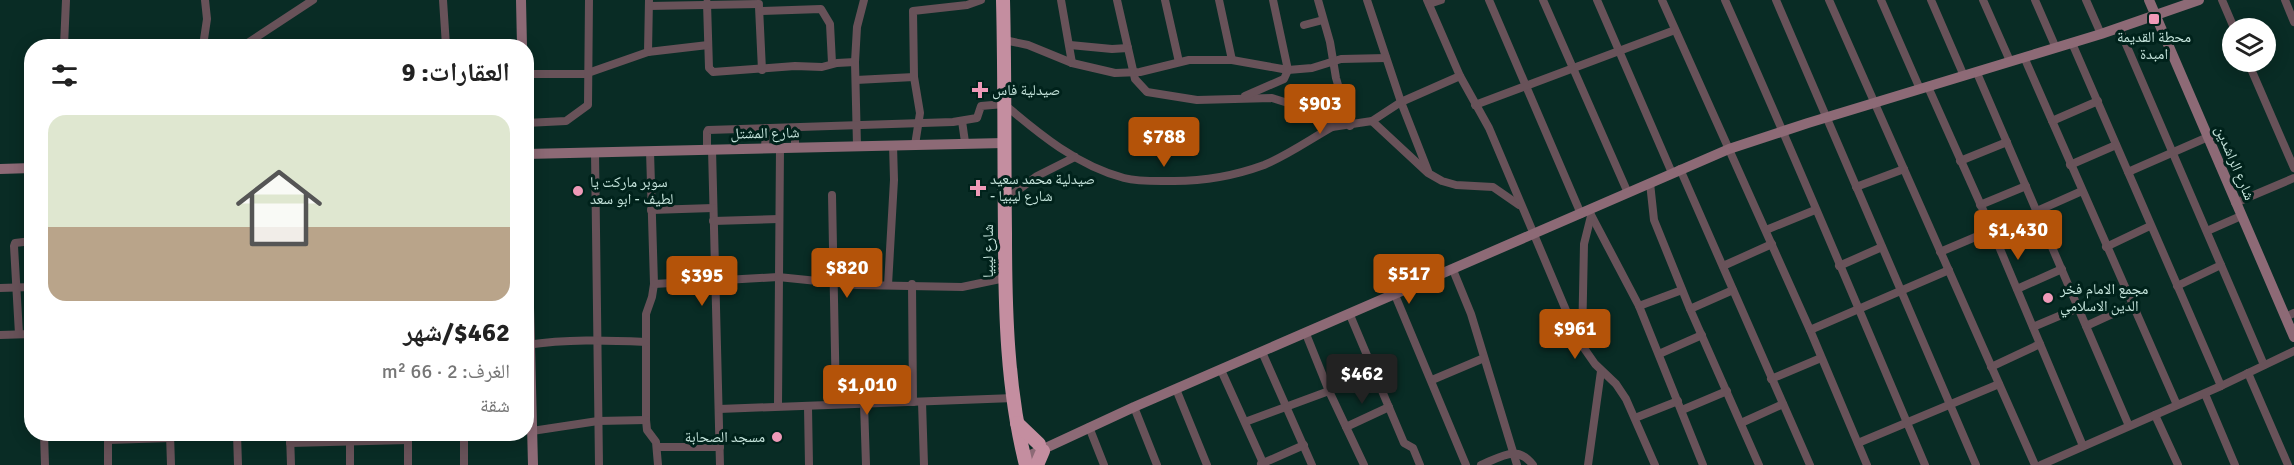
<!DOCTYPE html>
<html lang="ar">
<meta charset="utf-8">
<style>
body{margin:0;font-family:Signika,"Noto Naskh Arabic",sans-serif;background:#f6f6f6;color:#222;direction:rtl;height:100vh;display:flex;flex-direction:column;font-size:22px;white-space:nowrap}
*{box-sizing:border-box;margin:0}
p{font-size:20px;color:#767676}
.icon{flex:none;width:33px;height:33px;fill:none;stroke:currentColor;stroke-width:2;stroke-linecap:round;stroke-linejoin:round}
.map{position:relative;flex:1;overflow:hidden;direction:ltr}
.panel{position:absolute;left:24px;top:39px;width:510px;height:402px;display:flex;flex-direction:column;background:#fff;border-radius:24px;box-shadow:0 3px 15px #0003;direction:rtl}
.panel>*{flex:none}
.tools{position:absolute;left:2222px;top:18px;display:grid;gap:12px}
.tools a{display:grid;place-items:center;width:54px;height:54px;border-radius:50%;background:#fff;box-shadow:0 3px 15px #0003;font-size:30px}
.price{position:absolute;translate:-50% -51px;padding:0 14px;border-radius:6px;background:#b45309;color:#fff;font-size:20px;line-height:39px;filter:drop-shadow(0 2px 3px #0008)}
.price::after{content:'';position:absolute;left:50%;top:36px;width:18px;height:14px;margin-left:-9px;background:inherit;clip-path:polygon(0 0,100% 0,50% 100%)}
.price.current{background:#222;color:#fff}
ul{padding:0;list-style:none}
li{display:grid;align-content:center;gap:12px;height:318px;padding:0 24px}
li+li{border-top:2px solid #e0e0e0}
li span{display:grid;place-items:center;height:186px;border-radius:18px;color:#555}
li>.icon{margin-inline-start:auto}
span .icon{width:108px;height:108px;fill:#fffc;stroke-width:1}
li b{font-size:26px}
h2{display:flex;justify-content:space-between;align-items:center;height:72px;padding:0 24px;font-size:26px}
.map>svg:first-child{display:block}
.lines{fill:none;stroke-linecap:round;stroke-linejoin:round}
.street{stroke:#685259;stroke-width:8}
.secondary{stroke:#8d6a76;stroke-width:10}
.highway{stroke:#c48ea0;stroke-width:14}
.poi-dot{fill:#ef9ab8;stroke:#00221b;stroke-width:2}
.labels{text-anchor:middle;stroke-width:6;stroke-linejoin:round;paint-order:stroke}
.poi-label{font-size:15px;fill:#c6e5dd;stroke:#00221b;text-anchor:start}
.street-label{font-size:15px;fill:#c6e5dd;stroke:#00221b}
</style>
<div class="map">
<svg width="2294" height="465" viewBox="0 0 2294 465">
<rect width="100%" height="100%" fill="#092c25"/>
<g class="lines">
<g class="street">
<polyline points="443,0 446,46"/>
<polyline points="1061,0 1072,63"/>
<polyline points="1117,0 1135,79 1147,92 1197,100 1272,98 1291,104 1332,127 1372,121 1428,173 1442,181 1456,185 1493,187 1519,205"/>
<polyline points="1165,0 1179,62"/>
<polyline points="1219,0 1232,60"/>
<polyline points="1318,0 1330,42 1336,78 1350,126"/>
<polyline points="1367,0 1401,102 1428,171"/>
<polyline points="1427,0 1460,76"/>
<polyline points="1489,0 1581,214"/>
<polyline points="1543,0 1628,193"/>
<polyline points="1597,0 1672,173"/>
<polyline points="1662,0 1810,330 1867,465"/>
<path d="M1725,0C1794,154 1859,310 1925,465"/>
<polyline points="1776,0 1976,465"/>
<polyline points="1829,0 2035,465"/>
<polyline points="1881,0 1920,89"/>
<polyline points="1931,0 1964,76"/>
<polyline points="1983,0 2010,61"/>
<polyline points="2035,0 2056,48"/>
<polyline points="2086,0 2101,34"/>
<polyline points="2222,0 2234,28"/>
<polyline points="2285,0 2294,22"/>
<polyline points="707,3 709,68 713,72 795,66 822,67 837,63 855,62"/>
<polyline points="1429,4 1441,0"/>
<polyline points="649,6 759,4"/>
<polyline points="759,7 762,70"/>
<polyline points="760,11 821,9 830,24 832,63"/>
<polyline points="1304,25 1323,20"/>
<polyline points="2119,28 2264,365"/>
<polyline points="1004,40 1028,45 1072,63 1115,73 1140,72 1189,60 1232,60 1288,70 1312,68 1341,59 1386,58"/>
<polyline points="2072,43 2221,386"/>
<polyline points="1070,45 1112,49 1128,48"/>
<polyline points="64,46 66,0"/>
<polyline points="203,46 207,19 205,0"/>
<polyline points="243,46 313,0"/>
<polyline points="648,52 649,0"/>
<polyline points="2024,57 2177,405"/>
<polyline points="2248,62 2294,168"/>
<polyline points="1977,73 2129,426"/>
<polyline points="526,74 585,74 648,52 708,45"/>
<polyline points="856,80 914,77"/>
<polyline points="1928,87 1992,230 2083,446"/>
<polyline points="1245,96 1284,79 1288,70 1273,0"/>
<polyline points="1475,105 1675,30"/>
<polyline points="962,121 965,142"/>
<polyline points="1372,121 1401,102 1460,76 1489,128 1579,341 1595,364 1616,384 1626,399 1655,465"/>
<polyline points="2052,121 2098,101"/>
<polyline points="526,123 566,121 588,105 589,0"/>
<polyline points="915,145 920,113 914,77 913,11 967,5 981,0"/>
<polyline points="857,146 855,62 857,27 864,0"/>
<polyline points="765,148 766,129"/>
<polyline points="795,148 795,128"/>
<path d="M707,149V132L708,130L953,122L977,118L981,106L1004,104C1039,134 1078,166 1124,178C1140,182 1158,181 1174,181C1205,181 1234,176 1264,165C1288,155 1309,140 1332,127"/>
<polyline points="712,149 720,465"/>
<polyline points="650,151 654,284 652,297 646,314 646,420 647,430 656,442 658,465"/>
<polyline points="595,152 599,465"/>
<polyline points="1960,161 2007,142"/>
<polyline points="2070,165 2116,145"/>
<polyline points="1680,169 1810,465"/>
<polyline points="2128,172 2208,137"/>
<polyline points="1650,183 1654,220 1690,309 1759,465"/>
<polyline points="1856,187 1904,169"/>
<polyline points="832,195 836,404"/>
<polyline points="1005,200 1037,176 1075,157"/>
<polyline points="2235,203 2294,178"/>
<polyline points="1980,205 2026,186"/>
<polyline points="651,210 713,208"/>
<polyline points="1589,211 1639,306 1703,465"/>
<polyline points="2037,211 2082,191"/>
<polyline points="713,221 779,219"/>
<polyline points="1766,230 1815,210"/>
<polyline points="2207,231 2241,216"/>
<polyline points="2106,247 2150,226"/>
<polyline points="1940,252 1992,230"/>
<polyline points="1723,266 1772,244"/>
<polyline points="1839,266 1882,247"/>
<polyline points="1453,270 1471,314 1517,465"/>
<polyline points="654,284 778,277 857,285 962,287 1005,278"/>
<polyline points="912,284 913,402"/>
<polyline points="888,285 894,180 893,145"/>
<polyline points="2177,286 2221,265"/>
<polyline points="0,288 32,287"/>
<polyline points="2017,289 2062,269"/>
<polyline points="1395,295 1466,465"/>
<polyline points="1639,306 1682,290"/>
<polyline points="1690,309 1733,290"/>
<polyline points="1350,315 1404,443 1413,448 1420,465"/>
<polyline points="2285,317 2294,313"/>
<polyline points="2086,326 2132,305"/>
<polyline points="2033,327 2078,308"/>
<polyline points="1810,330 1949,270"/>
<polyline points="19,334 14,246 15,243 32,241"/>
<polyline points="1306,334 1329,391 1364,465"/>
<polyline points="0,335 32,334"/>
<polyline points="1582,343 1584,244 1591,216"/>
<path d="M526,345C567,339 605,340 646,342"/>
<polyline points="1262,352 1312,465"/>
<polyline points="1659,354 1702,335"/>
<polyline points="1991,367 2040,344"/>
<polyline points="1221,370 1264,465"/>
<polyline points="2248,373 2288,465"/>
<polyline points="1771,379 1821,358"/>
<polyline points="1432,380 1484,358"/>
<polyline points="1176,389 1207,465"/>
<polyline points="2205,394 2235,465"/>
<polyline points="922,402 924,465"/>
<polyline points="864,403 866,465"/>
<polyline points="778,406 780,148"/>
<polyline points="808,407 809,465"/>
<polyline points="1134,407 1157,465"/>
<polyline points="719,409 1014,398"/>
<polyline points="1682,410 1727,391"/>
<polyline points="2155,415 2178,465"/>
<polyline points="1635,418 1678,401"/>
<polyline points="1245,422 1329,391"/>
<polyline points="1741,423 1783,404"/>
<polyline points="1089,427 1104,465"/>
<polyline points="1346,427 1389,407"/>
<polyline points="532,431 598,421 646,420"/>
<polyline points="44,434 45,465"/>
<polyline points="108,434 108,465"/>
<polyline points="170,434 171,465"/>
<polyline points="237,434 238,465"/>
<polyline points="290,434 291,465"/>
<polyline points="350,434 350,465"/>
<polyline points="408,434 408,465"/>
<polyline points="464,434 464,465"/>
<polyline points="108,440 170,438"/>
<polyline points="290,443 408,440"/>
<polyline points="1858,443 1999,384"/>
<polyline points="657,447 720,447"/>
<polyline points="1261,464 1304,445"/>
<path d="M1481,465C1501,457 1517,444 1533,465"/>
<polyline points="1588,465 1601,371"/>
<polyline points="2041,465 2221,386 2294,351"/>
</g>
<g class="secondary">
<polyline points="521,0 522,46"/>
<polyline points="2149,0 2294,337"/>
<polyline points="526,154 1004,143"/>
<polyline points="0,169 32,168"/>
<polyline points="526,189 533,465"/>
<polyline points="1024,458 1134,407 1729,149 1808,123 2101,34 2199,0"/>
</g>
<g class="highway">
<path d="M1003,0C1005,78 1004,156 1005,233C1005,310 1007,390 1026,465"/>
<polyline points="1017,423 1039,444"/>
<polyline points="1037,465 1043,451"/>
</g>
</g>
<g class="poi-dot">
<rect x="2148" y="13" width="12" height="12" rx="3"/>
<path d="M977 81h6v6h6v6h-6v6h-6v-6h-6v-6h6z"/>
<path d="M975 179h6v6h6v6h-6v6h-6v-6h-6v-6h6z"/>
<circle cx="578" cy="191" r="6"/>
<circle cx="2048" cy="298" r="6"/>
<circle cx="777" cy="437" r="6"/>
</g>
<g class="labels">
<g class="poi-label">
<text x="2154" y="42" text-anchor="middle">محطة القديمة<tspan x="2154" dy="17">امبدة</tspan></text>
<text x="992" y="95">صيدلية فاس</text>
<text x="990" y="184">صيدلية محمد سعيد<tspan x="990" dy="17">- شارع ليبيا</tspan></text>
<text x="590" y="187">سوبر ماركت يا<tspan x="590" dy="17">لطيف - ابو سعد</tspan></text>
<text x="2060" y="294">مجمع الامام فخر<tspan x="2060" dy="17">الدين الاسلامي</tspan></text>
<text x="765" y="442" text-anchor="end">مسجد الصحابة</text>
</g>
<g class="street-label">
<text transform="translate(765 133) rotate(-1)" y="5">شارع المشتل</text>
<text transform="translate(2235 163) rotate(67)" y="5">شارع الراشدين</text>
<text transform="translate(988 251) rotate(-90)" y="5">شارع ليبيا</text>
</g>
</g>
</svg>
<div class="tools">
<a><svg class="icon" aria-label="layers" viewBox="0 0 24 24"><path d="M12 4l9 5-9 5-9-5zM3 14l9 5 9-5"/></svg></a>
</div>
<b class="price" style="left:1320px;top:135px">$903</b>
<b class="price" style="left:1164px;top:168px">$788</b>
<b class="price" style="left:2018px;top:261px">$1,430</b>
<b class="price" style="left:847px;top:299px">$820</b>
<b class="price" style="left:1409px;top:305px">$517</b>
<b class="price" style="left:702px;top:307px">$395</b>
<b class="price" style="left:1575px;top:360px">$961</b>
<b class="price current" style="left:1362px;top:405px">$462</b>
<b class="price" style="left:867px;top:416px">$1,010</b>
<section class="panel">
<h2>العقارات: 9<svg class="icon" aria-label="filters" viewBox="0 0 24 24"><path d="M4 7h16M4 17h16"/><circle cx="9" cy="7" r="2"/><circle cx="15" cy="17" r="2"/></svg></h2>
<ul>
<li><span style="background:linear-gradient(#dfe7d0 60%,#b9a48a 0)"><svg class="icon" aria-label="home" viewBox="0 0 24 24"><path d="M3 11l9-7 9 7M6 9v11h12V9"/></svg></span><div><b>$462/شهر</b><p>الغرف: 2 · 66 m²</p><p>شقة</p></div></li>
</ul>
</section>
</div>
